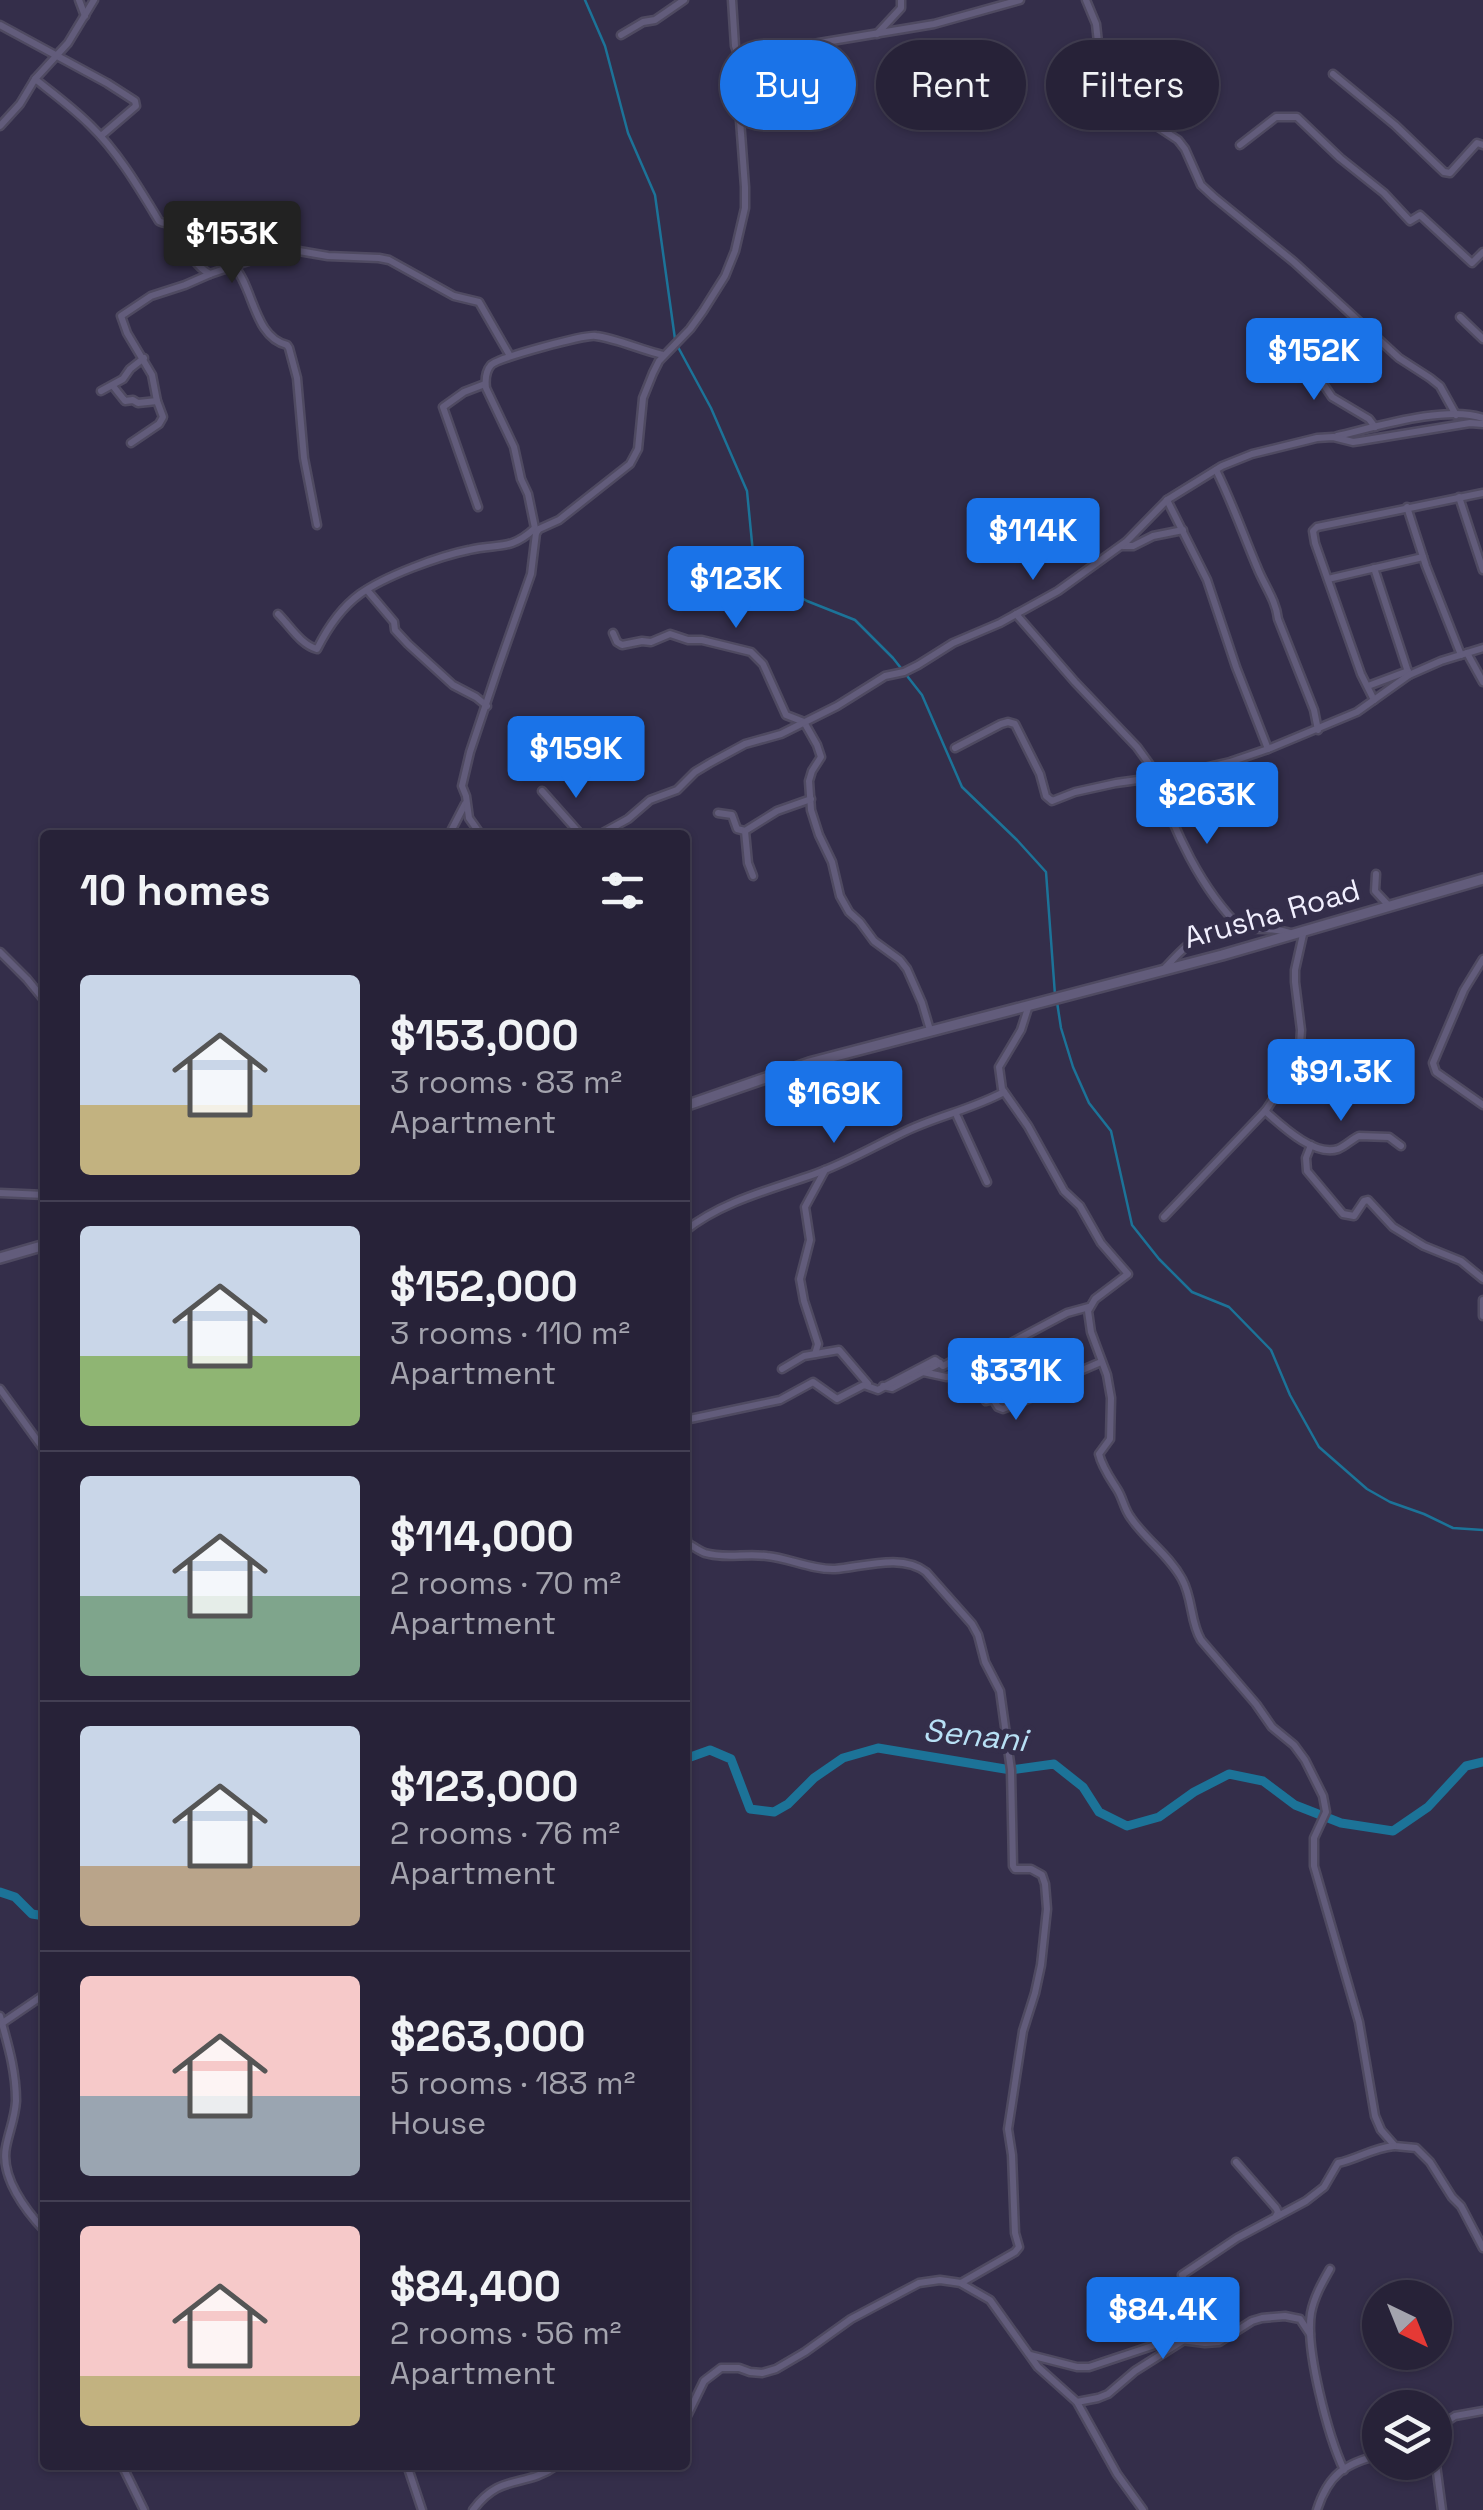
<!DOCTYPE html>
<meta charset="utf-8">
<style>
body{margin:0;font-family:"Space Grotesk",sans-serif;background:#332f43;color:#f1f3f6;height:100vh;display:flex;flex-direction:column;font-size:38px;white-space:nowrap}
*{box-sizing:border-box;margin:0}
p{font-size:32px;color:#a4a4ae}
.icon{flex:none;width:55px;height:55px;fill:none;stroke:currentColor;stroke-width:2;stroke-linecap:round;stroke-linejoin:round}
.map{position:relative;flex:1;overflow:hidden}
.drawer{position:absolute;left:40px;top:830px;width:650px;height:1640px;display:flex;flex-direction:column;background:#272238;border-radius:10px;box-shadow:0 2px 8px #0004,0 0 0 2px #433f53}
.drawer>*{flex:none}
.top-card{position:absolute;left:720px;top:40px;width:612px;height:90px;display:flex;gap:20px}
.needle{width:65px;rotate:137deg}
.controls{position:absolute;left:1362px;top:2280px;display:grid;gap:20px}
.controls a{display:grid;place-items:center;width:90px;height:90px;border-radius:50%;background:#272238;box-shadow:0 2px 8px #0004,0 0 0 2px #433f53;font-size:50px}
.price{position:absolute;translate:-50% -85px;padding:0 22px;border-radius:10px;background:#1a73e8;color:#fff;font-size:32px;line-height:65px;filter:drop-shadow(0 2px 5px #0008)}
.price::after{content:'';position:absolute;left:50%;top:60px;width:30px;height:22px;margin-left:-15px;background:inherit;clip-path:polygon(0 0,100% 0,50% 100%)}
.price.on{background:#222;color:#fff}
ul{padding:0;list-style:none}
li{display:flex;align-items:center;gap:30px;height:250px;padding:0 40px}
li+li{border-top:2px solid #433f53}
li span{display:grid;place-items:center;flex:none;width:280px;height:200px;border-radius:10px;color:#555}
li>.icon{margin-inline-start:auto}
span .icon{width:120px;height:120px;fill:#fffc;stroke-width:1}
li b{font-size:42px}
h2{display:flex;justify-content:space-between;align-items:center;height:120px;padding:0 40px;font-size:42px}
.chip{padding:0 35px;border-radius:45px;background:#272238;box-shadow:0 2px 8px #0004,0 0 0 2px #433f53;font-size:35px;line-height:90px}
.chip.on{background:#1a73e8;color:#fff}
.map>svg:first-child{display:block}
.lines{fill:none;stroke-linecap:round;stroke-linejoin:round}
.stream{stroke:#1c7398;stroke-width:2.5}
.river{stroke:#1c7398;stroke-width:9}
.minor-casing{stroke:#4f4a61;stroke-width:11}
.secondary-casing{stroke:#4f4a61;stroke-width:14}
.minor{stroke:#625c7b;stroke-width:6}
.secondary{stroke:#625c7b;stroke-width:9}
.labels{text-anchor:middle;stroke-width:10;stroke-linejoin:round;paint-order:stroke}
.street-label{font-size:30px;fill:#f1effe;stroke:#342e4a}
.water-label{font-size:32px;font-style:italic;fill:#b8e0f5;stroke:#342e4a}
</style>
<div class="map">
<svg width="1483" height="2510" viewBox="0 0 1483 2510">
<rect width="100%" height="100%" fill="#342e4a"/>
<g class="lines">
<g class="stream">
<polyline points="585,0 605,46 628,133 655,195 675,339"/>
<polyline points="678,347 711,408 747,491 753,553 770,579 807,601 855,620 893,658 922,695 962,787 1017,840 1046,872 1055,995"/>
<polyline points="1057,1002 1061,1028 1073,1067 1089,1103 1111,1131 1132,1225 1159,1259 1192,1292 1229,1307 1271,1350 1290,1395 1319,1447 1367,1489 1390,1502 1424,1514 1453,1528 1483,1530"/>
</g>
<g class="river">
<polyline points="685,1759 710,1750 731,1759 750,1809 774,1812 788,1804 814,1778 843,1758 878,1748 1011,1770 1054,1764 1083,1787 1099,1812 1127,1826 1159,1817 1194,1792 1229,1774 1263,1781 1295,1805 1341,1823 1393,1831 1428,1807 1466,1766 1483,1762"/>
<polyline points="0,1892 15,1897 32,1914 45,1916"/>
</g>
<g class="minor-casing">
<g id="minor">
<polyline points="79,0 85,16"/>
<polyline points="1086,0 1096,24 1101,70 1121,97 1140,115 1178,140 1185,149 1201,185 1214,197 1294,262 1399,358 1430,378 1440,386 1456,415"/>
<polyline points="0,25 107,83 135,101 136,106 101,136"/>
<polyline points="877,34 901,8 901,0"/>
<polyline points="621,35 643,22 655,20 684,0"/>
<polyline points="740,59 765,52 934,24 1020,0"/>
<polyline points="1333,74 1395,125 1444,172 1450,173 1477,143 1483,145"/>
<path d="M35,79C54,94 73,108 90,125C118,152 139,188 159,221C165,225 174,222 179,227C187,245 191,264 210,274L278,251L293,250L328,256L379,258L389,260L454,296L479,302L510,356"/>
<polyline points="0,126 20,104 35,79 68,43 94,0"/>
<polyline points="1240,145 1276,117 1297,117 1340,158 1384,193 1410,221 1420,215 1472,263 1483,252"/>
<path d="M234,266C254,289 254,337 287,345L289,348L297,378L304,458L317,525"/>
<polyline points="1460,317 1483,339"/>
<polyline points="1296,344 1332,397 1369,419 1375,427"/>
<polyline points="113,386 125,401 133,400 138,403 157,401"/>
<polyline points="101,391 123,379 130,369 144,358"/>
<path d="M1337,436C1376,427 1446,405 1483,418"/>
<polyline points="131,443 159,424 163,417 157,401 152,375 127,333 121,316 151,296 185,285 210,274"/>
<path d="M1216,470C1232,502 1243,534 1257,567C1264,585 1276,600 1278,619L1314,710L1318,730"/>
<polyline points="1459,497 1483,570"/>
<polyline points="1167,500 1207,580 1236,667 1268,749"/>
<polyline points="478,507 443,407 464,392 485,384"/>
<polyline points="1407,507 1426,566 1461,655"/>
<path d="M536,533L528,494L521,479L514,447L486,388C485,380 485,372 491,365C497,358 586,334 596,336C618,339 641,350 663,355"/>
<polyline points="1123,546 1133,546 1153,536 1183,530"/>
<polyline points="1374,568 1409,675"/>
<polyline points="1328,579 1423,557"/>
<polyline points="367,590 394,622 395,630 408,644 453,685 476,697 487,706"/>
<path d="M278,614C290,626 301,645 317,649C327,629 342,607 360,594C385,576 439,556 469,550C498,543 510,551 534,529"/>
<polyline points="1016,614 1075,682 1137,747 1158,776"/>
<polyline points="613,633 617,642 622,645 642,641 651,642 670,634 688,640 702,640 751,652 763,664 786,715 804,722 817,745 821,757 812,771 809,781 811,810 819,835 832,862 840,896 849,912 860,922 874,941 900,960 907,969 922,1003 930,1030"/>
<polyline points="1467,653 1483,682"/>
<polyline points="1368,686 1408,671"/>
<polyline points="1374,700 1361,674 1315,543 1313,531 1317,527 1483,493"/>
<polyline points="955,748 1001,724 1008,722 1015,724 1040,774 1046,796 1052,801 1075,792 1116,783 1174,775 1230,762 1268,749 1357,712 1409,675 1441,661 1483,648"/>
<path d="M1156,776C1173,829 1201,890 1242,929"/>
<polyline points="542,791 581,835"/>
<polyline points="718,813 732,815 737,829 745,831 777,811 811,799"/>
<polyline points="745,831 748,863 753,876"/>
<polyline points="449,835 465,804"/>
<polyline points="481,835 469,818 466,796 462,786 470,752 498,668 531,574 536,533 539,529 559,520 630,464 638,449 643,398 653,373 659,361 690,329 703,311 725,276 735,251 745,208 745,187 740,120 740,59 735,46 732,0"/>
<polyline points="599,835 628,819 650,800 677,790 695,772 710,763 745,744 781,734 837,706 885,676 904,672 918,665 953,643 1000,623 1058,591 1126,542 1167,500 1222,466 1252,454 1317,438 1333,437 1353,442 1360,441 1470,423 1483,424"/>
<polyline points="1376,874 1375,891 1389,906"/>
<polyline points="0,952 27,979 45,1001"/>
<polyline points="1483,959 1464,990 1433,1063 1436,1072 1483,1105"/>
<path d="M1164,969C1174,959 1183,947 1195,940C1218,928 1269,925 1293,934"/>
<path d="M1029,1005L1021,1030L999,1067L1002,1089L1028,1126L1064,1191L1080,1206L1101,1243L1128,1274L1095,1299L1088,1311L1091,1332L1107,1375L1111,1398L1110,1439L1099,1454C1102,1467 1110,1478 1117,1489C1123,1498 1124,1509 1131,1518C1146,1540 1169,1555 1182,1579C1193,1599 1190,1622 1201,1640L1256,1704L1272,1727L1294,1745L1305,1760L1323,1796L1326,1812L1314,1838V1866L1359,2022L1375,2116L1381,2130L1395,2146L1416,2148L1430,2162L1452,2197L1461,2206L1483,2248"/>
<path d="M1265,1111C1281,1125 1314,1157 1338,1149C1346,1146 1352,1139 1359,1136L1389,1137L1401,1146"/>
<polyline points="956,1114 987,1182"/>
<polyline points="1311,1145 1306,1158 1307,1171 1343,1214 1354,1216 1364,1201 1368,1200 1393,1227 1424,1246 1461,1261 1483,1279"/>
<polyline points="0,1193 45,1195"/>
<polyline points="1164,1217 1266,1110 1293,1069 1300,1045 1301,1030 1295,982 1295,970 1304,930"/>
<path d="M685,1231C721,1202 769,1190 812,1175C844,1164 873,1147 904,1132C937,1116 970,1110 1004,1092"/>
<polyline points="1483,1300 1483,1316"/>
<polyline points="815,1354 818,1344 804,1301 800,1279 810,1240 805,1207 825,1170"/>
<polyline points="782,1369 804,1356 839,1350 868,1384"/>
<path d="M923,1372L946,1377L957,1376C964,1388 979,1387 986,1401L993,1399L998,1407L1003,1409L1033,1397L1066,1377L1101,1362"/>
<polyline points="883,1386 892,1388 940,1363"/>
<polyline points="0,1389 45,1451"/>
<polyline points="685,1420 780,1400 813,1382 837,1399 864,1385 878,1390 935,1360 943,1366 980,1347 992,1353 1067,1313 1089,1307"/>
<polyline points="685,1523 687,1541"/>
<path d="M685,1542C692,1545 697,1550 705,1553C725,1559 746,1553 767,1556C789,1558 812,1570 835,1569C862,1567 902,1553 926,1572L972,1624L978,1635L985,1662L1000,1691L1011,1770L1013,1866L1015,1869H1031L1042,1875L1045,1884L1047,1909L1041,1965L1035,1993L1023,2031L1008,2129L1012,2155L1015,2233L1019,2247L1015,2252L961,2283L940,2280L919,2283L851,2319L805,2352L776,2369L762,2373L750,2372L739,2368H721L704,2381L685,2420"/>
<path d="M0,2016C8,2045 16,2071 16,2101C15,2118 9,2131 6,2147C0,2177 26,2211 45,2231"/>
<polyline points="1,2024 45,1994"/>
<polyline points="1236,2162 1276,2208 1278,2212 1276,2216"/>
<path d="M1330,2269C1322,2283 1314,2297 1311,2313C1305,2349 1328,2436 1344,2470"/>
<polyline points="962,2284 990,2300 1038,2367 1077,2402 1117,2474 1143,2510"/>
<polyline points="1030,2355 1077,2367 1089,2367 1173,2339 1205,2343 1219,2342 1252,2321 1262,2318 1285,2316 1300,2319 1310,2334"/>
<path d="M1077,2402L1098,2398L1108,2394L1135,2371L1184,2340L1197,2313L1189,2289L1182,2275L1237,2238L1306,2201L1324,2187L1338,2163C1357,2159 1373,2148 1394,2146"/>
<polyline points="1435,2429 1455,2416 1483,2411"/>
<polyline points="1435,2457 1442,2510"/>
<polyline points="122,2465 144,2510"/>
<polyline points="407,2465 422,2510"/>
<path d="M473,2510C501,2472 524,2489 557,2465"/>
<path d="M1317,2510C1328,2475 1345,2463 1380,2455"/>
</g>
</g>
<g class="secondary-casing">
<g id="secondary">
<polyline points="685,1106 809,1063 1222,955 1483,879"/>
<polyline points="0,1258 45,1245"/>
</g>
</g>
<use href="#minor" class="minor"/>
<use href="#secondary" class="secondary"/>
</g>
<g class="labels">
<g class="street-label">
<text transform="translate(1272 914) rotate(-16)" y="10">Arusha Road</text>
</g>
<g class="water-label">
<text transform="translate(975 1735) rotate(6)" y="11">Senani</text>
</g>
</g>
</svg>
<div class="controls">
<a><svg class="needle" viewBox="-14 -14 28 28"><path d="M0-13l5 13h-10z" fill="#e53935"/><path d="M0 13l5-13h-10z" fill="#a4a4ae"/></svg></a>
<a><svg class="icon" aria-label="layers" viewBox="0 0 24 24"><path d="M12 4l9 5-9 5-9-5zM3 14l9 5 9-5"/></svg></a>
</div>
<b class="price on" style="left:232px;top:286px">$153K</b>
<b class="price" style="left:1314px;top:403px">$152K</b>
<b class="price" style="left:1033px;top:583px">$114K</b>
<b class="price" style="left:736px;top:631px">$123K</b>
<b class="price" style="left:576px;top:801px">$159K</b>
<b class="price" style="left:1207px;top:847px">$263K</b>
<b class="price" style="left:1341px;top:1124px">$91.3K</b>
<b class="price" style="left:834px;top:1146px">$169K</b>
<b class="price" style="left:1016px;top:1423px">$331K</b>
<b class="price" style="left:1163px;top:2362px">$84.4K</b>
<div class="top-card">
<a class="chip on">Buy</a>
<a class="chip">Rent</a>
<a class="chip">Filters</a>
</div>
<section class="drawer">
<h2>10 homes<svg class="icon" aria-label="filters" viewBox="0 0 24 24"><path d="M4 7h16M4 17h16"/><circle cx="9" cy="7" r="2"/><circle cx="15" cy="17" r="2"/></svg></h2>
<ul>
<li><span style="background:linear-gradient(#c9d6e8 65%,#c2b280 0)"><svg class="icon" aria-label="home" viewBox="0 0 24 24"><path d="M3 11l9-7 9 7M6 9v11h12V9"/></svg></span><div><b>$153,000</b><p>3 rooms · 83 m²</p><p>Apartment</p></div></li>
<li><span style="background:linear-gradient(#c9d6e8 65%,#8fb573 0)"><svg class="icon" aria-label="home" viewBox="0 0 24 24"><path d="M3 11l9-7 9 7M6 9v11h12V9"/></svg></span><div><b>$152,000</b><p>3 rooms · 110 m²</p><p>Apartment</p></div></li>
<li><span style="background:linear-gradient(#c9d6e8 60%,#7fa58c 0)"><svg class="icon" aria-label="home" viewBox="0 0 24 24"><path d="M3 11l9-7 9 7M6 9v11h12V9"/></svg></span><div><b>$114,000</b><p>2 rooms · 70 m²</p><p>Apartment</p></div></li>
<li><span style="background:linear-gradient(#c9d6e8 70%,#b9a48a 0)"><svg class="icon" aria-label="home" viewBox="0 0 24 24"><path d="M3 11l9-7 9 7M6 9v11h12V9"/></svg></span><div><b>$123,000</b><p>2 rooms · 76 m²</p><p>Apartment</p></div></li>
<li><span style="background:linear-gradient(#f6c9c9 60%,#9aa5b1 0)"><svg class="icon" aria-label="home" viewBox="0 0 24 24"><path d="M3 11l9-7 9 7M6 9v11h12V9"/></svg></span><div><b>$263,000</b><p>5 rooms · 183 m²</p><p>House</p></div></li>
<li><span style="background:linear-gradient(#f6c9c9 75%,#c2b280 0)"><svg class="icon" aria-label="home" viewBox="0 0 24 24"><path d="M3 11l9-7 9 7M6 9v11h12V9"/></svg></span><div><b>$84,400</b><p>2 rooms · 56 m²</p><p>Apartment</p></div></li>
</ul>
</section>
</div>
